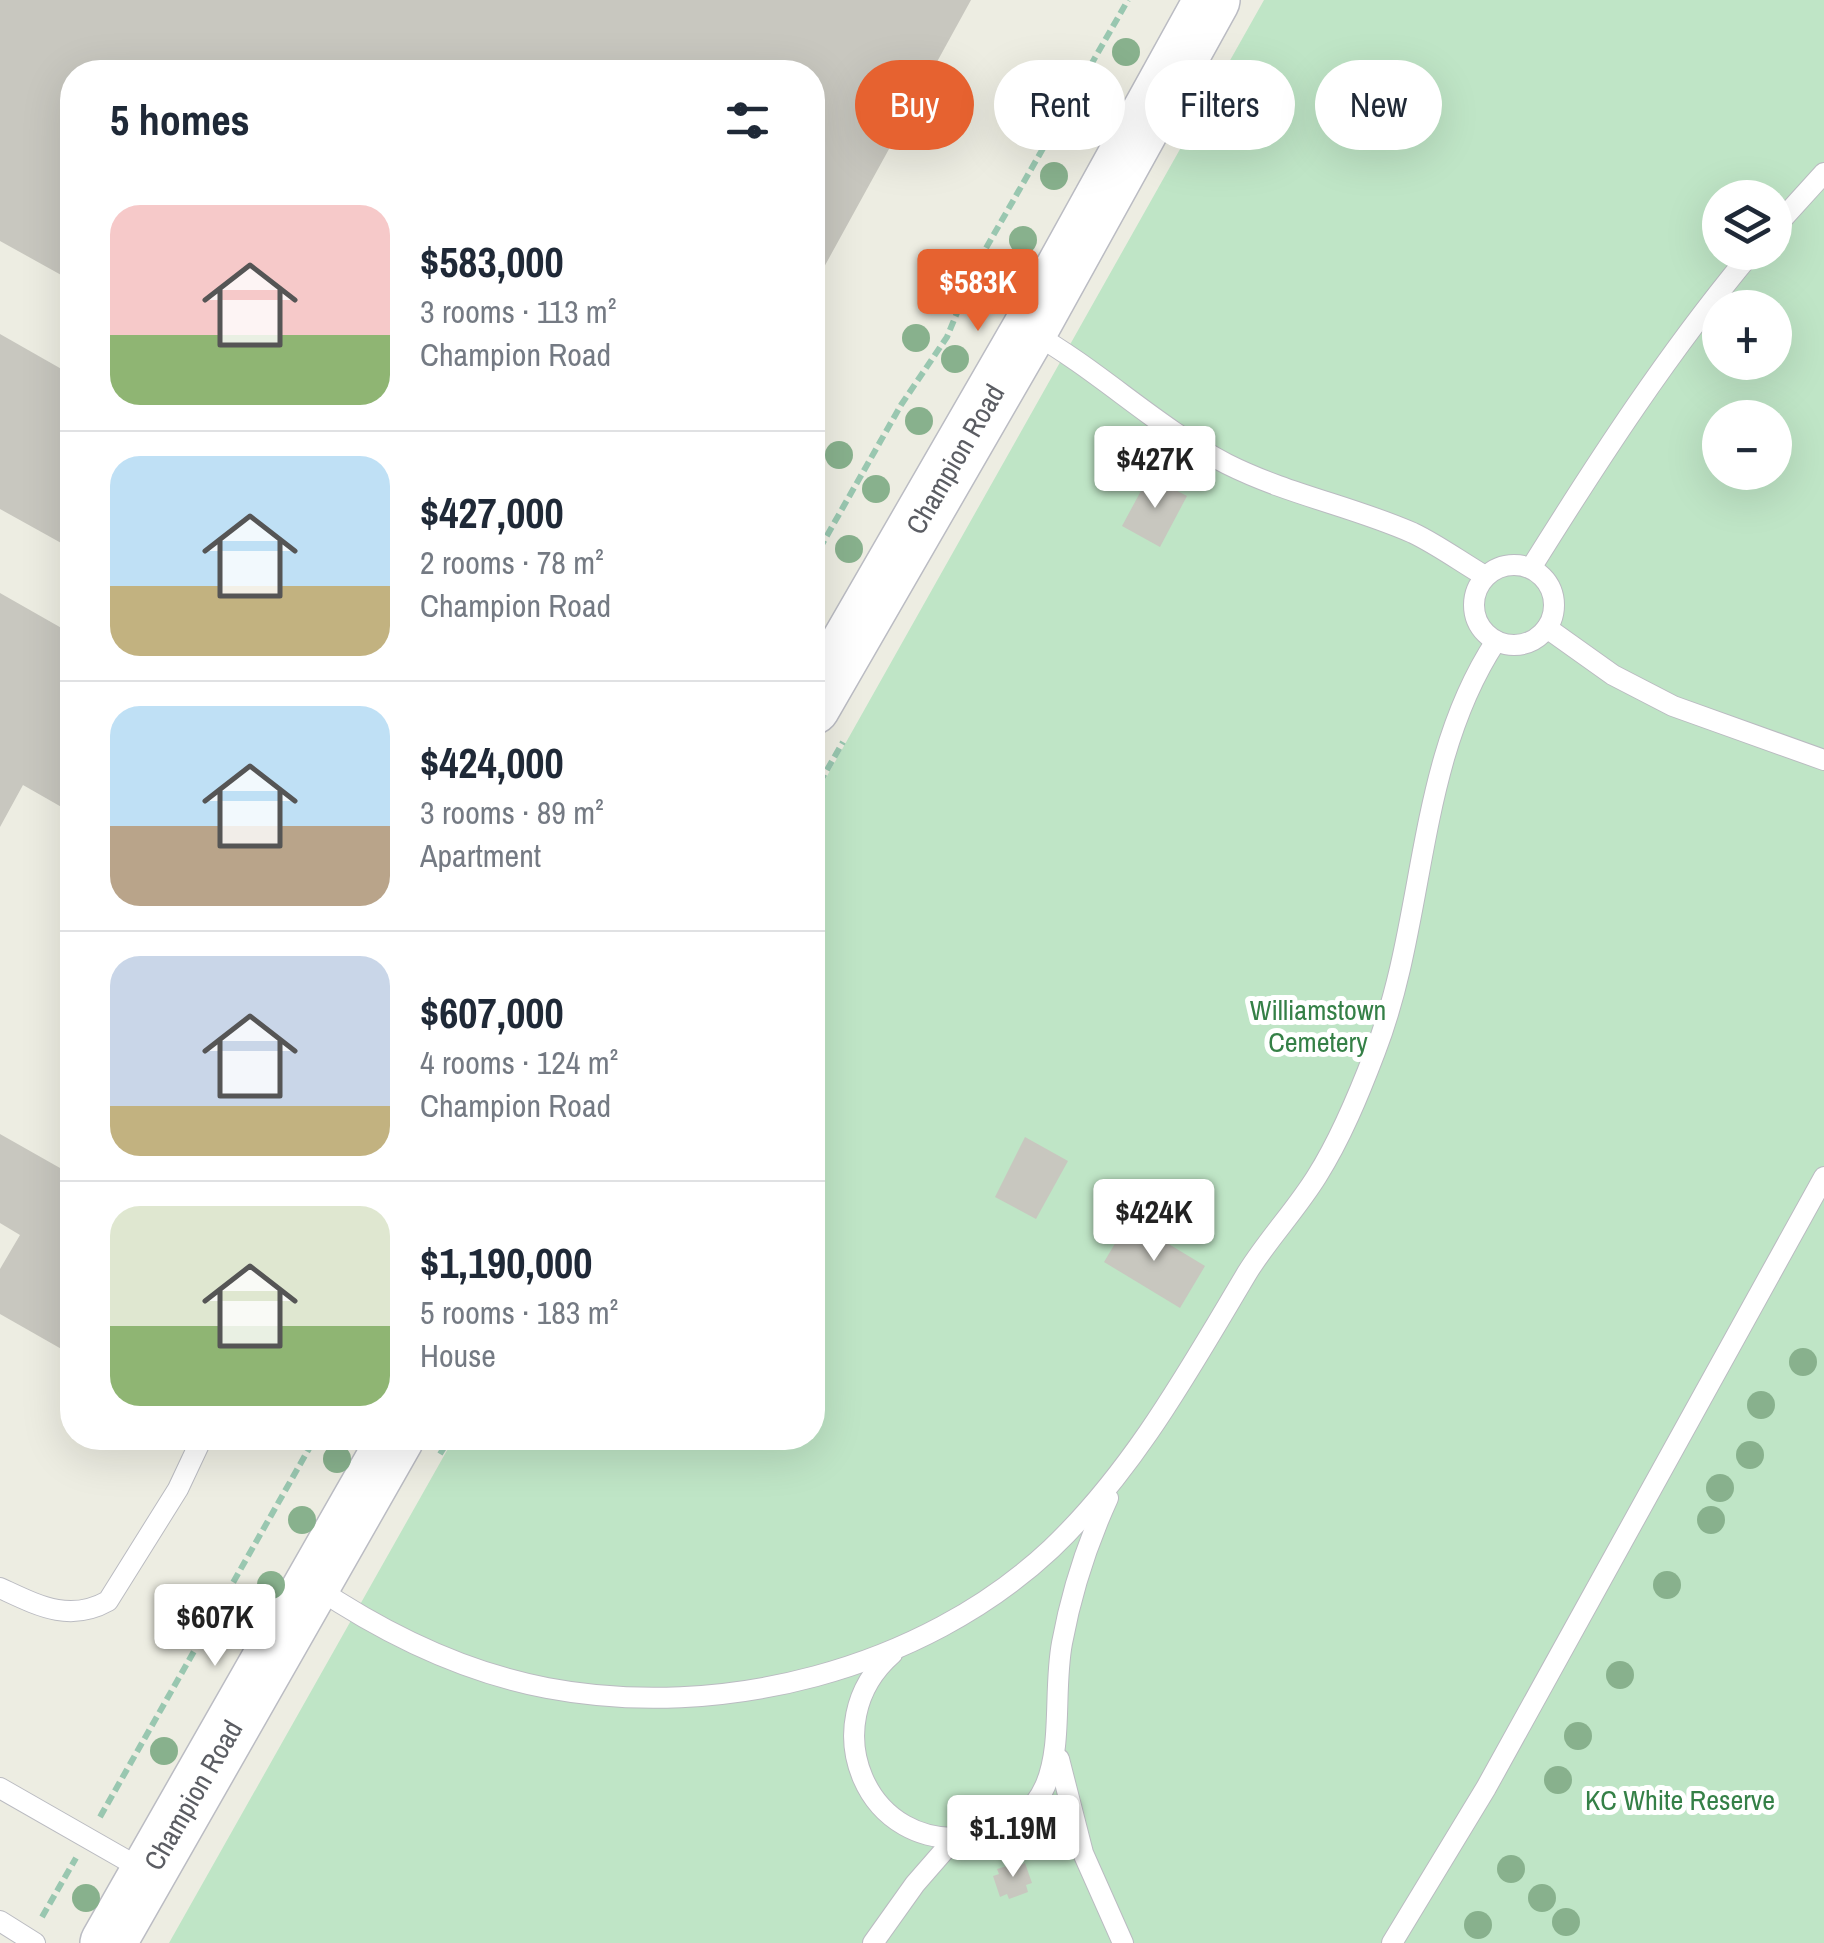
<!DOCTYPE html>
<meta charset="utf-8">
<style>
body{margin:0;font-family:"Archivo Narrow",sans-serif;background:#f6f6f7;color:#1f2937;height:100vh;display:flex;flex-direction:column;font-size:38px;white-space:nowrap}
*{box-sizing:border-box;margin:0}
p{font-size:32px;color:#747a83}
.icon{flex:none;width:55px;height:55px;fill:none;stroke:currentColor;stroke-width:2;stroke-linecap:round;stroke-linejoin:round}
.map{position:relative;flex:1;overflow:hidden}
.sheet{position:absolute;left:60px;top:60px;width:765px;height:1390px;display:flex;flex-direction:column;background:#fff;border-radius:40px;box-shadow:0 10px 40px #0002}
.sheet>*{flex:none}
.banner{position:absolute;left:855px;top:60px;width:818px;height:90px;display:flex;gap:20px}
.buttons{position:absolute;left:1702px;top:180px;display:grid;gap:20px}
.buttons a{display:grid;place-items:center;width:90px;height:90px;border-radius:50%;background:#fff;box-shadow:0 10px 40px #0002;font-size:50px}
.price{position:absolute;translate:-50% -85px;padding:0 22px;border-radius:10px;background:#fff;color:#222;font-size:32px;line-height:65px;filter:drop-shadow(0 2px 5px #0008)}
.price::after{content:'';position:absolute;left:50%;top:60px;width:30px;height:22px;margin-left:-15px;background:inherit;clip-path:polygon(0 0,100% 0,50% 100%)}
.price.active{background:#e66230;color:#fff}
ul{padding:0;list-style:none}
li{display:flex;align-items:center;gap:30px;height:250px;padding:0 50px}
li+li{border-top:2px solid #e0e1e3}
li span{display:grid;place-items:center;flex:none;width:280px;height:200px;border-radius:30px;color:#555}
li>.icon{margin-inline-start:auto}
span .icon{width:120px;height:120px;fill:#fffc;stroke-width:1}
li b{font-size:42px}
h2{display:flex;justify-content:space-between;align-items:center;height:120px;padding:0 50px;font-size:42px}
.tag{padding:0 35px;border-radius:45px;background:#fff;box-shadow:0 10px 40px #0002;font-size:35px;line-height:90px}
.tag.active{background:#e66230;color:#fff}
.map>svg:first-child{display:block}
.green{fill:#bfe5c6;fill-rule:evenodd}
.building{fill:#c8c7bf}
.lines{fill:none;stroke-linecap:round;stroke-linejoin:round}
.lane-casing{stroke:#babbc1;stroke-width:22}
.secondary-casing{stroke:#bbbcc3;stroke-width:58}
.path{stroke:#99c7b0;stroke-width:6;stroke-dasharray:10 5;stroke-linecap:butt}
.lane{stroke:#fff;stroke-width:20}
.secondary{stroke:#fff;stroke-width:55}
.tree{fill:#88b18d}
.labels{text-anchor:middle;stroke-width:10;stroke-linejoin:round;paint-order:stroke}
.street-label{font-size:28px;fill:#5b5d63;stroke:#fff}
.park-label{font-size:28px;fill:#358047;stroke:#fff}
</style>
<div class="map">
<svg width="1824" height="1943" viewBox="0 0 1824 1943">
<rect width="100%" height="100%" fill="#edede2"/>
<path class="green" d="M1264,0H1824V1943H169L454,1438H812L813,801ZM1720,198H1775V252H1720ZM1720,308H1775V362H1720ZM1720,418H1775V472H1720Z"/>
<g class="building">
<polygon points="0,0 971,0 812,289 812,72 72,72 72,281 0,241"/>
<polygon points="0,334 72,375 72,549 0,509"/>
<polygon points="1149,476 1187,496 1160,547 1122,526"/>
<polygon points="0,593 72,634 72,813 23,785 0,827"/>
<polygon points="0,1134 60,1168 72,1147 72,1355 0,1314 0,1269 20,1235 0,1223"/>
<polygon points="1025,1137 1068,1161 1036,1219 995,1197"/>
<polygon points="1129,1220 1205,1266 1180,1308 1104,1262"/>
<polygon points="1017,1863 1018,1866 1025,1863 1032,1883 1026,1885 1028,1892 1009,1899 1007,1894 1000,1897 993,1876 999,1874 997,1869"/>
</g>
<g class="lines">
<g class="lane-casing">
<g id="lane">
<polyline points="1775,227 1824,173"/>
<path d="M1031,332C1100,371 1156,427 1227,464C1289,495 1352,506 1413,533C1438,545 1461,562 1485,576"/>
<circle cx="1514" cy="605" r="40"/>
<path d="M1531,568C1599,459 1669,351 1752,252"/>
<polyline points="1547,628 1613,675 1673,706 1824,760"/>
<path d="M314,1586C385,1634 463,1672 547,1688C720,1721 922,1670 1051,1549C1134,1470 1189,1370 1247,1273C1268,1239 1296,1210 1317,1176C1341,1138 1359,1094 1375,1052C1427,918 1415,764 1496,641"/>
<path d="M0,1588C37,1605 69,1623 108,1601L178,1489L202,1438"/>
<path d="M892,1654C813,1723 866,1855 974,1836C1081,1816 1048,1718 1062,1643C1071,1594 1087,1544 1108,1498"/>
<polyline points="1059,1759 1083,1853 1123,1943"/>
<polyline points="0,1788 147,1872"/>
<polyline points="0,1921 35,1943"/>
<polyline points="873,1943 915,1884 956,1837"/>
<polyline points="1392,1943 1486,1788 1824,1177"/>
</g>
</g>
<g class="secondary-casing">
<g id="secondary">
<polyline points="812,707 1029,331 1212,0"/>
<polyline points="108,1943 396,1438"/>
</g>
</g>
<g class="path">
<polyline points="812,562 901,405 947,337 978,262 1128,0"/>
<polyline points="812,796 843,742"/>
<polyline points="440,1454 450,1438"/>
<polyline points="100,1817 315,1438"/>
<polyline points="42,1917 76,1858"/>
</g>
<use href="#lane" class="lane"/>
<use href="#secondary" class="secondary"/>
</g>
<g class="tree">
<circle cx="1126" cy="52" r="14"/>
<circle cx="1092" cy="112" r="14"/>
<circle cx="1054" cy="176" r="14"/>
<circle cx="1023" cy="240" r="14"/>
<circle cx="989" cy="299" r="14"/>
<circle cx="916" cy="338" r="14"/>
<circle cx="955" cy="359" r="14"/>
<circle cx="919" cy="421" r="14"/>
<circle cx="839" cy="455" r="14"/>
<circle cx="876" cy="489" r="14"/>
<circle cx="849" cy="549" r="14"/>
<circle cx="1803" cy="1362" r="14"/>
<circle cx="1761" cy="1405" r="14"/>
<circle cx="1750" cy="1455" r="14"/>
<circle cx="337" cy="1459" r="14"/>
<circle cx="1720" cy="1488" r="14"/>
<circle cx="302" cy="1520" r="14"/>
<circle cx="1711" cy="1520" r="14"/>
<circle cx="271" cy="1585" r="14"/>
<circle cx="1667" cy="1585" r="14"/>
<circle cx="234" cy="1634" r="14"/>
<circle cx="1620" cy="1675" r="14"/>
<circle cx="1578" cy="1736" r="14"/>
<circle cx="164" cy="1751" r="14"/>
<circle cx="1558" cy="1780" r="14"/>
<circle cx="1511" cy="1869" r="14"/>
<circle cx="86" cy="1898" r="14"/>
<circle cx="1542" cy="1898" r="14"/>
<circle cx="1566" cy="1922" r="14"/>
<circle cx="1478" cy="1925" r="14"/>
</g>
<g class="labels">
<g class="street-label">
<text transform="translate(955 459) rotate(-60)" y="10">Champion Road</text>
<text transform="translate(193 1795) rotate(-60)" y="10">Champion Road</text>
</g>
<g class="park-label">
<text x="1318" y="1020">Williamstown<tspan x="1318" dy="32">Cemetery</tspan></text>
<text x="1680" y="1810">KC White Reserve</text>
</g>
</g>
</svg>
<div class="buttons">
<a><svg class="icon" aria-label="layers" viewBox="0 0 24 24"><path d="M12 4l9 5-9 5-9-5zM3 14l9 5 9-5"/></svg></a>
<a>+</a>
<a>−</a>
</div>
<b class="price active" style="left:978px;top:334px">$583K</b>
<b class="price" style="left:1155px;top:511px">$427K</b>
<b class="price" style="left:1154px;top:1264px">$424K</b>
<b class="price" style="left:215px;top:1669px">$607K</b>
<b class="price" style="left:1013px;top:1880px">$1.19M</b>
<div class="banner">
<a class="tag active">Buy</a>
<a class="tag">Rent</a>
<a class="tag">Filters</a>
<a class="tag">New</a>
</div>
<section class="sheet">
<h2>5 homes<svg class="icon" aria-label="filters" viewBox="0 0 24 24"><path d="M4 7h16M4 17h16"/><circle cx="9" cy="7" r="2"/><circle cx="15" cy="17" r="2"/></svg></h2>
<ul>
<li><span style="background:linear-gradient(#f6c9c9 65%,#8fb573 0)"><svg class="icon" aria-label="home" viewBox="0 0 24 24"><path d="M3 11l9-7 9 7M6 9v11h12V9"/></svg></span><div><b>$583,000</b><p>3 rooms · 113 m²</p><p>Champion Road</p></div></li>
<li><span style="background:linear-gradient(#bfe0f5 65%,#c2b280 0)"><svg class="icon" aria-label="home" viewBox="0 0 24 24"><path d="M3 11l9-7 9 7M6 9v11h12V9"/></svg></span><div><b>$427,000</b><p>2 rooms · 78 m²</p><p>Champion Road</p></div></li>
<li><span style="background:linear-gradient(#bfe0f5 60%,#b9a48a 0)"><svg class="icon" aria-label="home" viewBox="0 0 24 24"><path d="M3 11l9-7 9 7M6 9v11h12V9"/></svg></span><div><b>$424,000</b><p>3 rooms · 89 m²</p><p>Apartment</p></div></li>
<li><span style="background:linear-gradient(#c9d6e8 75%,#c2b280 0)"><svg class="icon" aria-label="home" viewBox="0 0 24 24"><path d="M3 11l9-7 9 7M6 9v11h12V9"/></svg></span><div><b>$607,000</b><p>4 rooms · 124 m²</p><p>Champion Road</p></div></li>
<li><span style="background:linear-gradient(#dfe7d0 60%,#8fb573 0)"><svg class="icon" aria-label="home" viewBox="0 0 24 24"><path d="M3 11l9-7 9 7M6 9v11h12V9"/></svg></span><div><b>$1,190,000</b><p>5 rooms · 183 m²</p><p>House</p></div></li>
</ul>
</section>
</div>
